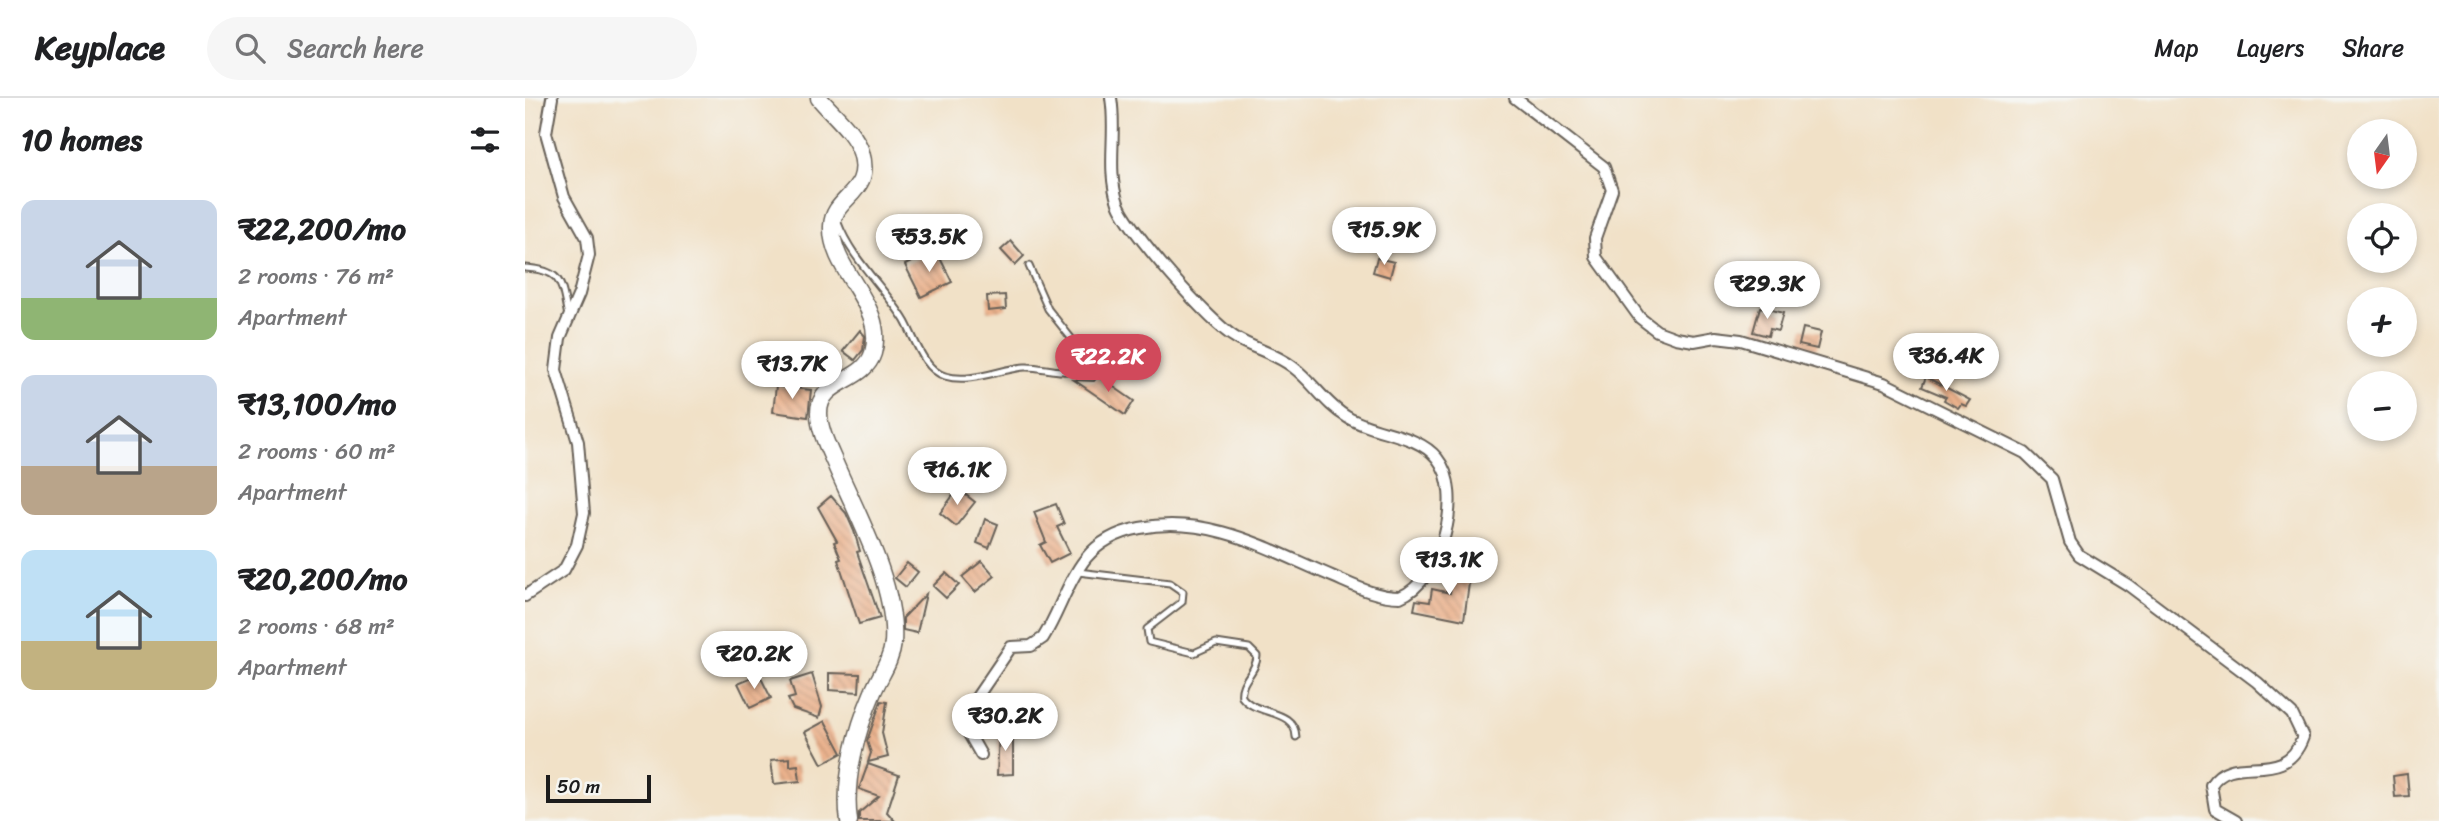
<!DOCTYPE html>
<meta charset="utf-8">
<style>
body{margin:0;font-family:Sriracha,sans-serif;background:#f6f6f6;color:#202124;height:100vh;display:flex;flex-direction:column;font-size:26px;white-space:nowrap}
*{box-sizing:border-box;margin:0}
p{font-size:23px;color:#757577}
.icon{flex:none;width:38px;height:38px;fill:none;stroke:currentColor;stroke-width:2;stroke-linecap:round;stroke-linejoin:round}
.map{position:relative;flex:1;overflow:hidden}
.panel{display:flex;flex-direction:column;background:#fff;width:525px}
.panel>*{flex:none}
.needle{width:46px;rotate:194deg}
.buttons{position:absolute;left:1822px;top:21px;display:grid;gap:14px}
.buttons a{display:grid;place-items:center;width:70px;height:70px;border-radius:50%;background:#fff;box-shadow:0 4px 10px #0003;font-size:35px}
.scale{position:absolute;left:21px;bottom:18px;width:105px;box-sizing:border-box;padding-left:7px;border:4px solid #1c1c1c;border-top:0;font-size:19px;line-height:24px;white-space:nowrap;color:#1c1c1c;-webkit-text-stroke:5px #f6f6f2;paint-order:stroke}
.price{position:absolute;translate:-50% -60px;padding:0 16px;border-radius:24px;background:#fff;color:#222;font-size:23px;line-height:46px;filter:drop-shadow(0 2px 4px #0008)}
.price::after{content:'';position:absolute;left:50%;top:42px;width:21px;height:16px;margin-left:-10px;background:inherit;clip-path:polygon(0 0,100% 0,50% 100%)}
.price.current{background:#d1495b;color:#fff}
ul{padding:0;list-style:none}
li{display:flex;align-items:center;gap:21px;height:175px;padding:0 21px}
li span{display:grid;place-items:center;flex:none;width:196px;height:140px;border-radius:14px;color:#555}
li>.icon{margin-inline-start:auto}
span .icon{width:84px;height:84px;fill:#fffc;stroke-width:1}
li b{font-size:30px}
h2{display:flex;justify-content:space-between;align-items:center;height:84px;padding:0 21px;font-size:30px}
header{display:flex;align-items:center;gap:42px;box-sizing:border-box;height:98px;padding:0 35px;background:#fff;border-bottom:2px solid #e0e0e0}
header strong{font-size:33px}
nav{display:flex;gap:38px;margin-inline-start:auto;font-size:24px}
.search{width:490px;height:63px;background:#f6f6f6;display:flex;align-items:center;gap:18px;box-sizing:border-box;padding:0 24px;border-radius:38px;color:#757577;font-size:26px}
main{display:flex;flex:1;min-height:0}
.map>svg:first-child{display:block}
.building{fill:url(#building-back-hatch)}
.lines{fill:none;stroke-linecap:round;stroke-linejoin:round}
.lane-casing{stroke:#676158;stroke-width:9}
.street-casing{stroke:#676158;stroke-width:14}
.secondary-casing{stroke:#676158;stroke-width:19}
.lane{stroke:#fff;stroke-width:5}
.street{stroke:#fff;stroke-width:10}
.secondary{stroke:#fff;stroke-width:16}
</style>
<header>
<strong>Keyplace</strong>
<div class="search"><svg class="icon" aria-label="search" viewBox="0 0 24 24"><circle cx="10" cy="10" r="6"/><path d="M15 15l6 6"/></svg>Search here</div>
<nav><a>Map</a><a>Layers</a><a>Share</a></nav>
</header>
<main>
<section class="panel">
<h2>10 homes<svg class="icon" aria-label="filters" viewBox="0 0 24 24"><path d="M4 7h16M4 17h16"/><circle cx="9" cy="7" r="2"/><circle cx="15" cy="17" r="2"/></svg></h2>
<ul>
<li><span style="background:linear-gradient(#c9d6e8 70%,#8fb573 0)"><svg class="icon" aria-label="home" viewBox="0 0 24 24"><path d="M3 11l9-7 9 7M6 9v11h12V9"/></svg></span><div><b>₹22,200/mo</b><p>2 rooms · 76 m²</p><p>Apartment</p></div></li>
<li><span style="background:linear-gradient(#c9d6e8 65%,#b9a48a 0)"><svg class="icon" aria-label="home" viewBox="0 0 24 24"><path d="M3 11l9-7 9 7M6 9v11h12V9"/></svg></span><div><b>₹13,100/mo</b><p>2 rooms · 60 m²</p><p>Apartment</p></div></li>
<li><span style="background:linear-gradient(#bfe0f5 65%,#c2b280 0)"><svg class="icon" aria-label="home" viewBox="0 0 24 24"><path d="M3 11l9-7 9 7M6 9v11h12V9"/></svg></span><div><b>₹20,200/mo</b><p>2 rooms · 68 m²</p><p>Apartment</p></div></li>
</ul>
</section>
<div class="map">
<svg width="1914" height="723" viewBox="0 0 1914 723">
<defs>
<pattern id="building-back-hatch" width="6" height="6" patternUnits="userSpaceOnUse" patternTransform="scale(1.75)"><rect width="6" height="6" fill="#eab18c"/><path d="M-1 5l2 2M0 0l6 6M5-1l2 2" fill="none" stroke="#c89878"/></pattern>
</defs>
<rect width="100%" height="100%" fill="#f6f6f2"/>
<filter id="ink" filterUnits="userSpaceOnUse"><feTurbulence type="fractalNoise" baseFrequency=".0143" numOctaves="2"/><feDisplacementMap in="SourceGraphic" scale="14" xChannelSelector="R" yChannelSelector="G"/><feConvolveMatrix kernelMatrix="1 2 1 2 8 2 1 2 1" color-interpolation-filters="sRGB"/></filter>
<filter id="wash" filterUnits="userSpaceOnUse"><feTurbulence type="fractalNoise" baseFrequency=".00686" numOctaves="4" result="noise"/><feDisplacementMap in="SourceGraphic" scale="28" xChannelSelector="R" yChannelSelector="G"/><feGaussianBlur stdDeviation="1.57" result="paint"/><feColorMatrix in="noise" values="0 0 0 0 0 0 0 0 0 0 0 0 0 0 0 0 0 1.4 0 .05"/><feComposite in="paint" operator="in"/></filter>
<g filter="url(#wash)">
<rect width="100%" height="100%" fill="#f1e1c7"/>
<g id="blocks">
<g class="building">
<polygon points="486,143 499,158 490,167 476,152"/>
<polygon points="411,152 427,184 396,199 380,167"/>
<polygon points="852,160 869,164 865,179 848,174"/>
<polygon points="480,197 481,211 463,213 462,198"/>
<polygon points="1235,209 1258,215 1253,233 1245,231 1243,238 1228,234"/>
<polygon points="1278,230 1296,234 1292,251 1274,247"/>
<polygon points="335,232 340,238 338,252 330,262 318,253"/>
<polygon points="573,278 609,303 600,317 549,282 569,283"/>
<polygon points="1401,279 1445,302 1441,308 1436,306 1433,310 1419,302 1421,299 1397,289"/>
<polygon points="251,288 286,292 283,319 248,314"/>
<polygon points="433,391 450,404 431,428 415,415"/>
<polygon points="306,398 321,415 329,433 335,453 332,454 355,520 334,526 313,462 316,461 309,444 312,443 293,409"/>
<polygon points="531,406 539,426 532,429 545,455 525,465 515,447 521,444 509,414"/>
<polygon points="460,421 473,426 464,450 452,445"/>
<polygon points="457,463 470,478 450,494 437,479"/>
<polygon points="382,465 393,474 381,489 370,480"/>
<polygon points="929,468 946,471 939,522 889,512 891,502 905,504 907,491 925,495"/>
<polygon points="421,475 434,487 421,500 408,488"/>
<polygon points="401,496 392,535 378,532 378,520"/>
<polygon points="304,575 335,576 334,594 304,592"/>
<polygon points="234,576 246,600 225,610 213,585"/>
<polygon points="287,576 297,609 294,620 268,611 263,601 270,599 265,583"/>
<polygon points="356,603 362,604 357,635 363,659 343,664 346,655 342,643"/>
<polygon points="300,623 317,655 297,666 280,634"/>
<polygon points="474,633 488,634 488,676 472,677"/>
<polygon points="265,660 265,668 273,667 275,683 249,686 246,662"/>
<polygon points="343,666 374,677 362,714 370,723 334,723 334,715 354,698 334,691"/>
<polygon points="1882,676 1884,698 1870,699 1868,678"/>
</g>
</g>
</g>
<g filter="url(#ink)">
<use href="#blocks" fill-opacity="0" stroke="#676158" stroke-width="2"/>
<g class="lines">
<g class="lane-casing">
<g id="lane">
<path d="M313,125C327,162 359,189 380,223C390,241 399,272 420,278C445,286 475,271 500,269C518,268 537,278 554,270L557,266L554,250L523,211L504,168"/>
<path d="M0,170C38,172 36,185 43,218"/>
<path d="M553,474L645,485L658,494L657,504L622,531L624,544L669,555L691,545L724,550L732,558C732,574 714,583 717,599C731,618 770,610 771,639"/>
</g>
</g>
<g class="street-casing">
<g id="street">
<path d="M990,0L1079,69L1087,92L1070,140L1071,159L1115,220L1132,233L1151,240L1169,243L1191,239L1216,242L1359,285L1500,355L1527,381L1545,444L1554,457L1603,487L1732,584L1767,616L1778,639C1759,692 1708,651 1686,687L1690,711L1711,723"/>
<polyline points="0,498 39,472 52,447 59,415 53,344 31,272 35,240 54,196 64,157 62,140 39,99 21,35 27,0"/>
<path d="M456,657L439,627V618L486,549L506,548L518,540C534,515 542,484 561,460C575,443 594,434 615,430C686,416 746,453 809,479C830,488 851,499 875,499C916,483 941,395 912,360C892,335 849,336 822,319C800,306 788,284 768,269C750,255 729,251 711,240C685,225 604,133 593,105C581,71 592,35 586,0"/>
</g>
</g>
<g class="secondary-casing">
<path id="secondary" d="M294,0C308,17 329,33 336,54C349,96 308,98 307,128C305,174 362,206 348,255C339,285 294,281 294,315C294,333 305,353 312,370C334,420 372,490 368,545C366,564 355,577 348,594C332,631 318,682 324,723"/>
</g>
<use href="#lane" class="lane"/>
<use href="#street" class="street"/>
<use href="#secondary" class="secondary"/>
</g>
</g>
</svg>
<div class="buttons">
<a><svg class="needle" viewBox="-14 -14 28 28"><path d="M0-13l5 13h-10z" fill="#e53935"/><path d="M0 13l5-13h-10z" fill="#757577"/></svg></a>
<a><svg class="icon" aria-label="locate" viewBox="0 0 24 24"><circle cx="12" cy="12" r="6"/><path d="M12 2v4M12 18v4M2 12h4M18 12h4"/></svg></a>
<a>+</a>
<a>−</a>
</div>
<div class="scale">50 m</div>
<b class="price" style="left:859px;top:169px">₹15.9K</b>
<b class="price" style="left:404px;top:176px">₹53.5K</b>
<b class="price" style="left:1242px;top:223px">₹29.3K</b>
<b class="price" style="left:1421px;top:295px">₹36.4K</b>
<b class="price current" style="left:583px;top:296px">₹22.2K</b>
<b class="price" style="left:267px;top:303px">₹13.7K</b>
<b class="price" style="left:432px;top:409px">₹16.1K</b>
<b class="price" style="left:924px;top:499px">₹13.1K</b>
<b class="price" style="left:229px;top:593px">₹20.2K</b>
<b class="price" style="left:480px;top:655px">₹30.2K</b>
</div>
</main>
